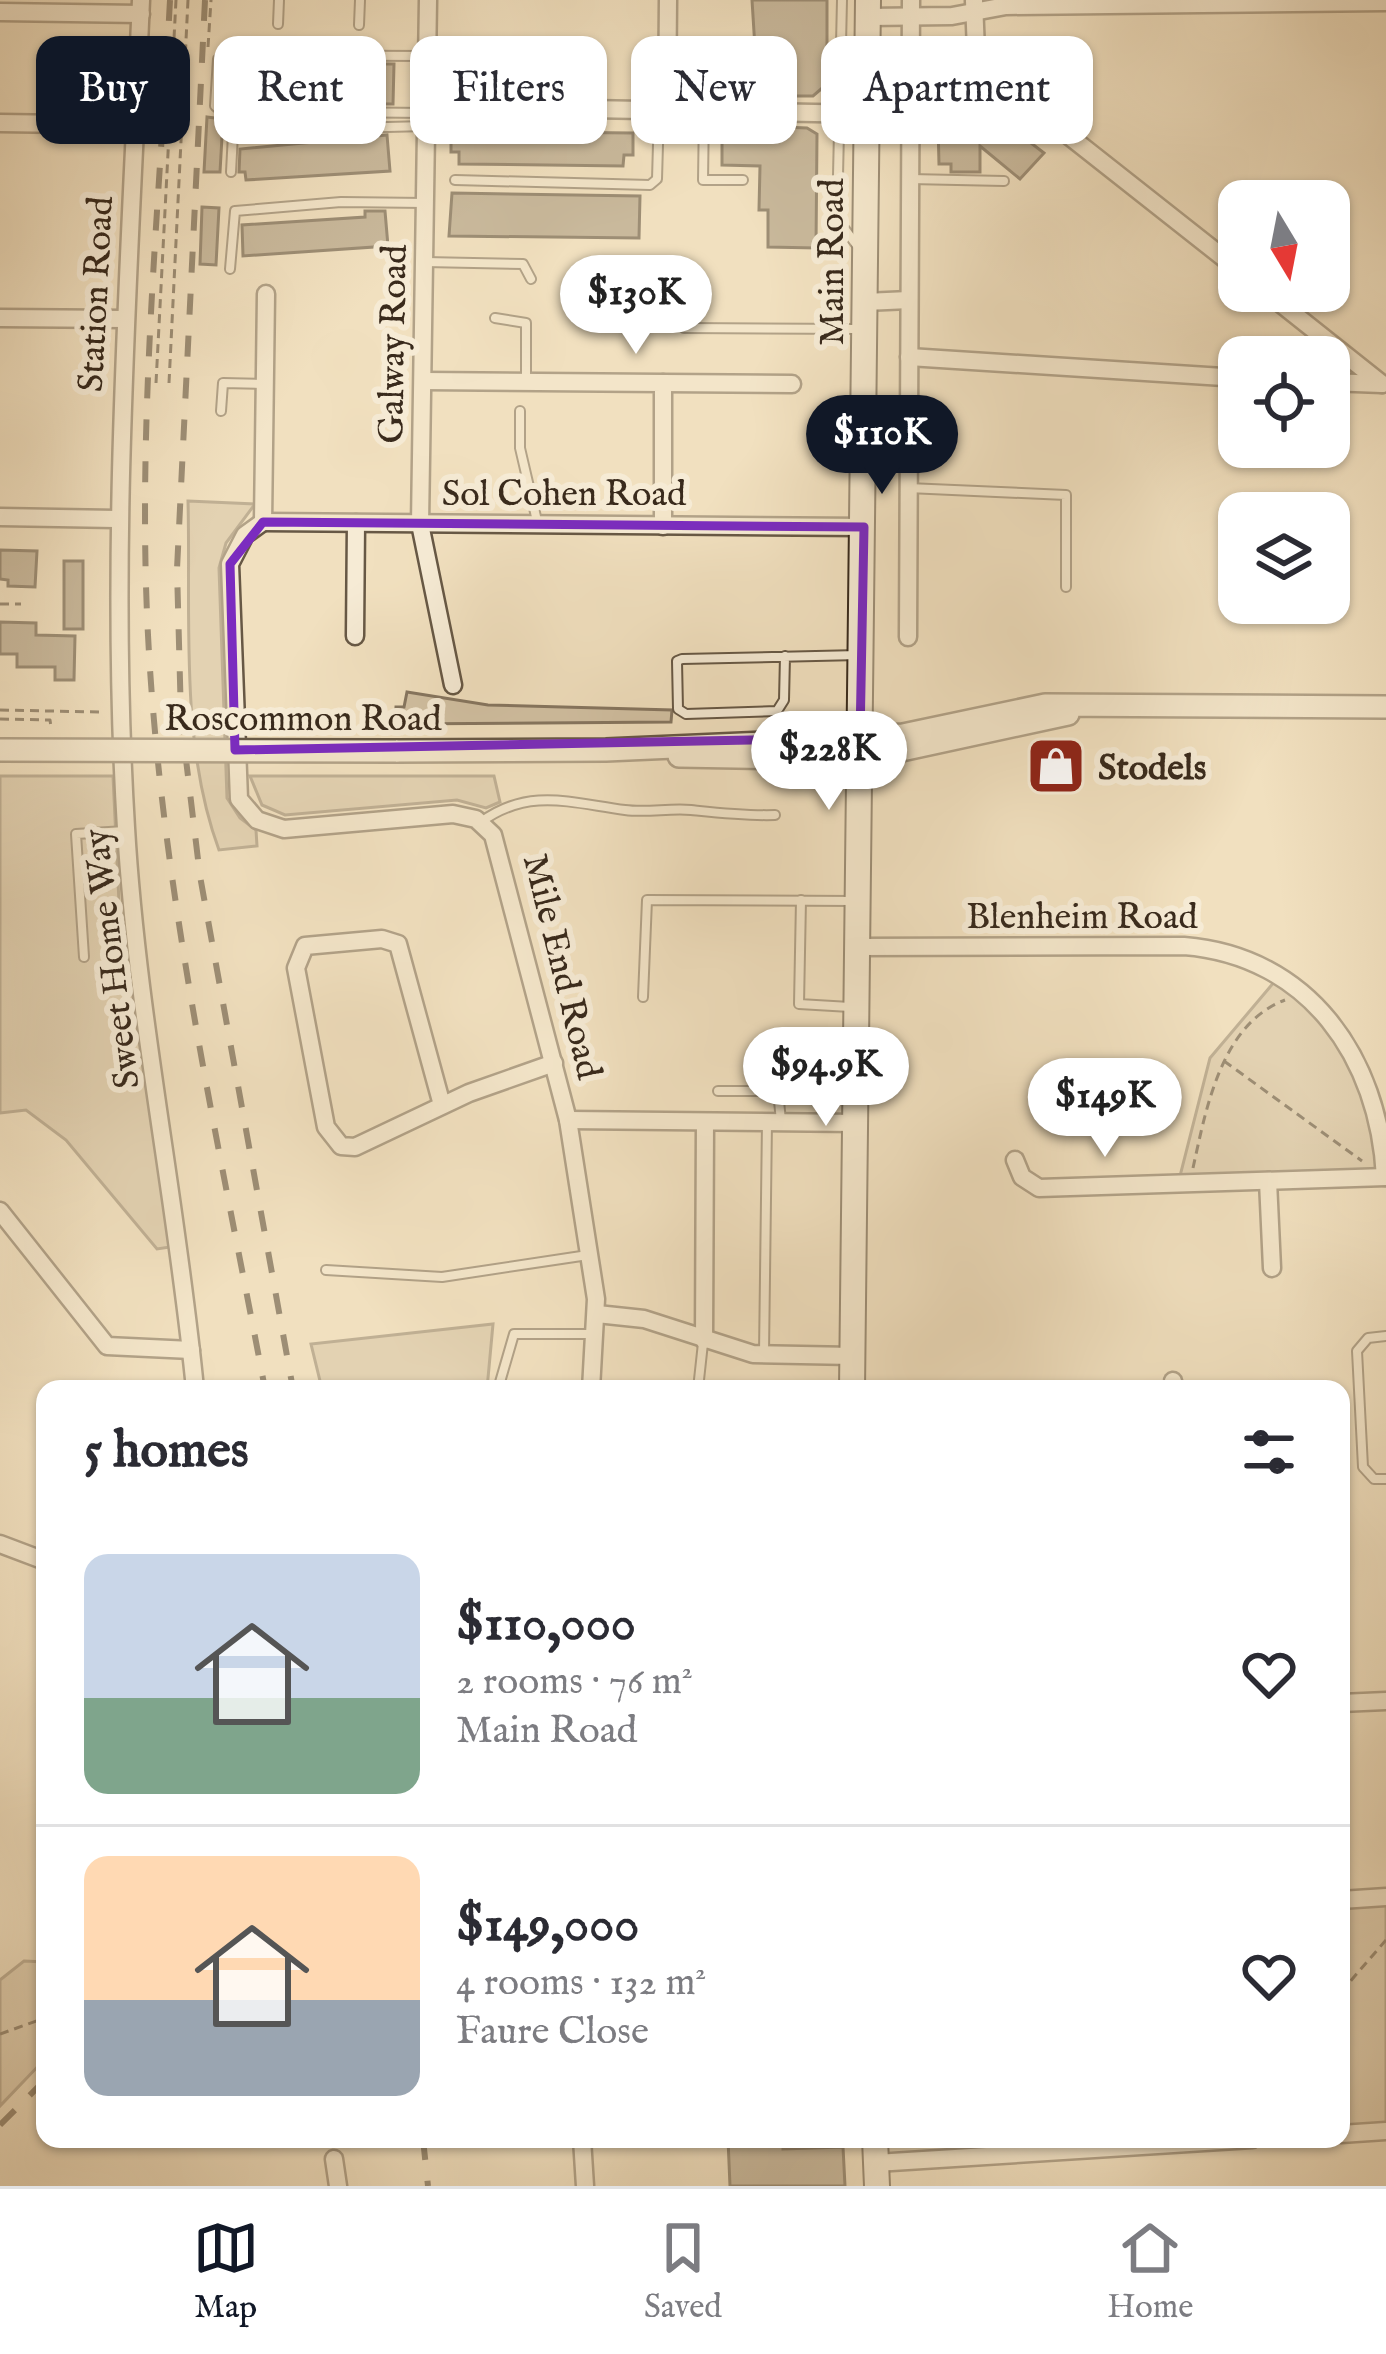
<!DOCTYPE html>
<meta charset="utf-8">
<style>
body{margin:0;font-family:"IM FELL English",serif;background:#f7f7f7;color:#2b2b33;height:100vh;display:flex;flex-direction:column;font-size:45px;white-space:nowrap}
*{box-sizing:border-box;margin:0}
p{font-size:39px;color:#7c7c81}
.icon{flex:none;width:66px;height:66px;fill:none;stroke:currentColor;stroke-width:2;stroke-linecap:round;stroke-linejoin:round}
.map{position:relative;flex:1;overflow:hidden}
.panel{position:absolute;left:36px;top:1380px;width:1314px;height:768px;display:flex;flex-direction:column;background:#fff;border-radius:24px;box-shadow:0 3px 9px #0004}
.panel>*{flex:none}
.top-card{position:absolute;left:36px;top:36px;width:1314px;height:108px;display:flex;gap:24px}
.needle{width:78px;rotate:170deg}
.tools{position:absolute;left:1218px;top:180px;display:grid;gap:24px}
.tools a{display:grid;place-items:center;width:132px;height:132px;border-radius:24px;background:#fff;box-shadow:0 3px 9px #0004;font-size:60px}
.price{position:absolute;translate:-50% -102px;padding:0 27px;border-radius:42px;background:#fff;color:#222;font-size:39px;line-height:78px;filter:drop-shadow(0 3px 6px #0008)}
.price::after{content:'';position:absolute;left:50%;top:72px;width:36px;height:27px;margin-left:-18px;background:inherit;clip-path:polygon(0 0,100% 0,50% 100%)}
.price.on{background:#111827;color:#fff}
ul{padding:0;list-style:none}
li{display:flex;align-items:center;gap:36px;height:300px;padding:0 48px}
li+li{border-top:3px solid #e1e1e2}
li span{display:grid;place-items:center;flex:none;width:336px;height:240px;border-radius:24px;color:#555}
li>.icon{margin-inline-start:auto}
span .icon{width:144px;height:144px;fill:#fffc;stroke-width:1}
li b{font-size:51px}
h2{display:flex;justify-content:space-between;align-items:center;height:144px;padding:0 48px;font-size:51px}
.tag{padding:0 42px;border-radius:24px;background:#fff;box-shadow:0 3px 9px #0004;font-size:42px;line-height:108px}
.tag.on{background:#111827;color:#fff}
.dock{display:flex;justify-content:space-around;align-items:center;height:168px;border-top:3px solid #e1e1e2;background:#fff;font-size:33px;color:#7c7c81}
.dock a{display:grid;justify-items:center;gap:6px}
.dock .on{color:#111827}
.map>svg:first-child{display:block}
.green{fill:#d2c1a3;stroke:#867660;stroke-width:3}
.building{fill:#998971;stroke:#392a1c;stroke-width:3}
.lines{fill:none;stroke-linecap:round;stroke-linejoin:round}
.service-casing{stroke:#675845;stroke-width:12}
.minor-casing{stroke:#675845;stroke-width:21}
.tertiary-casing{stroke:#675845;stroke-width:26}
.secondary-casing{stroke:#392a1c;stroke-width:28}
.path{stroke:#392a1c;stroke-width:3;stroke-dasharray:9 6;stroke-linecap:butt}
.service{stroke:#f6ebd5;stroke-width:8}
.minor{stroke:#f6ebd5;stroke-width:16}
.tertiary{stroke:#f6ebd5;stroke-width:21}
.secondary{stroke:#f6ebd5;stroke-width:24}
.rail{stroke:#392a1c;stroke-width:6;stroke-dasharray:21 21;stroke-linecap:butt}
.tertiary-bridge-casing{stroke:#675845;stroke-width:26;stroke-linecap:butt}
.tertiary-bridge{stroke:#f6ebd5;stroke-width:21}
.marked{fill:none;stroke:#7b2cbf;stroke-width:9;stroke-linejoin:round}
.labels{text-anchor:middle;stroke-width:12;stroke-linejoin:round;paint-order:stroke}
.street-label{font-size:36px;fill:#392a1c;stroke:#f6ebd5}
.poi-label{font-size:36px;font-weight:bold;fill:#392a1c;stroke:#f6ebd5;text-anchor:start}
</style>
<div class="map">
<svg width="1386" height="2186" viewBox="0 0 1386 2186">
<rect width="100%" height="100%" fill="#f1e0bf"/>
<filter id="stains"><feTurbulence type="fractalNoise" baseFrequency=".00167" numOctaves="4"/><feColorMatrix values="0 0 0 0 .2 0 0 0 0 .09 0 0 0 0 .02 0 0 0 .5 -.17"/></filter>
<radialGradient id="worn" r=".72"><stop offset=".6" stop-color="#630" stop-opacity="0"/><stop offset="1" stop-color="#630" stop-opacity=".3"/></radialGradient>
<g class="green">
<path d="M188,501L255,504L226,543L219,568L227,798L240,818L256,830L257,846L219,850C179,742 191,615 188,501Z"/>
<polygon points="407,692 488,705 672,710 671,722 395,724 396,707 404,707"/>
<polygon points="0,776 113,776 119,902 170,1247 157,1249 66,1140 26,1110 0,1113"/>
<polygon points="250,776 494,776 500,802 486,808 457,800 285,815 262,805"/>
<polygon points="1281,974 1350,1052 1385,1177 1178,1184 1210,1058"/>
<polygon points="493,1324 487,1389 322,1389 311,1344"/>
<polygon points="1386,1897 1386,2131 1341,2134 1341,1900"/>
<polygon points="24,1961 45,1962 45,2059 0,2106 0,1980"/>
</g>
<g class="building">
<polygon points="752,0 827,0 827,84 813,96 758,96"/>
<polygon points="450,52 561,53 561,84 450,81"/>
<polygon points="226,63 394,64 393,104 225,103"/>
<polygon points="966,100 979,103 1044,153 1020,179 980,146 980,172 951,172 951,164 939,164 938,124 950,124 953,108"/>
<polygon points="207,117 223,119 220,172 204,172"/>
<polygon points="753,126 807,128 817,134 816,248 768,247 768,210 759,210 760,166 722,165 722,131 753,132"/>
<polygon points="451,131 633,133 633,155 624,155 623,166 459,164 459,152 451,152"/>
<polygon points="387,135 390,171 246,180 245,172 239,172 240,149"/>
<polygon points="452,193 640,196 639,238 449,236"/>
<polygon points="202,207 219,208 216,265 200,264"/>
<polygon points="365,211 385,211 388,246 243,256 242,225 365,217"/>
<polygon points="0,550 37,551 35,587 8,586 8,580 0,579"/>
<rect x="64" y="561" width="19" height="68"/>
<polygon points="0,622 36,623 36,635 75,636 74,680 55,680 55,667 17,667 17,654 0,654"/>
<polygon points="728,2139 783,2139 783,2149 843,2147 845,2186 730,2186"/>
</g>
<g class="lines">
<g class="service-casing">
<g id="service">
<polyline points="842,0 837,219 859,248"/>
<polyline points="278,24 279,0"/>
<polyline points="359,25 360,0"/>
<polyline points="704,112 703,180 743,180"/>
<polyline points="426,113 221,111 215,106 218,59 224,55 428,56"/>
<polyline points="231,172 233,134 238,131 426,126"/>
<polyline points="910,179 1004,181"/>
<polyline points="455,180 650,185 657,179 659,110"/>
<polyline points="425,262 523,264 531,279"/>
<polyline points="230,269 235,211 341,202 425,203"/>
<polyline points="495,318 526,323 526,381"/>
<polyline points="684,328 858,329"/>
<polyline points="221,411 223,383 263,384"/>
<polyline points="520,411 520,448 537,521"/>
<polyline points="908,488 1066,495 1066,587"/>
<polyline points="785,656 784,700 777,711 686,714 678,709 677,661 682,659 859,655"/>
<path d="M481,822C529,787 571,803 625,810C647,813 669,808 691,810C720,813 746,816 775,815"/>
<polyline points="801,900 799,1004 850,1007"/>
<polyline points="84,957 76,834 125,831"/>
<polyline points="643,997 647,900 854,901"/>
<polyline points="718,1091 778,1091 781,1121"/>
<polyline points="326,1270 442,1277 588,1255"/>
<polyline points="1386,1336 1368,1338 1357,1351 1363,1467 1374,1479 1386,1479"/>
<polyline points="764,1353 767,1122"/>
<polyline points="498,1389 514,1334 592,1334"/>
<polyline points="698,1389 703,1343"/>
</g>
</g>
<g class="minor-casing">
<g id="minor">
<path d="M141,0C129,277 109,552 126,828C137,1016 177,1202 195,1389"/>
<polyline points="428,0 420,524 453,685"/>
<polyline points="974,1 976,51 983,68 1239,270"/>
<polyline points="0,12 141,14"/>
<polyline points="868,17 952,16 1006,6 1386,2"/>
<polyline points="427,106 867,114"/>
<polyline points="667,110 668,0"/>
<polyline points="0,123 135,125"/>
<polyline points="1265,291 1382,384"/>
<polyline points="865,302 909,300"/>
<polyline points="0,318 125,319"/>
<polyline points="909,357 1239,378"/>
<polyline points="424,381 663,383 663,526"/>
<polyline points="1329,382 1382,384"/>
<polyline points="663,383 792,384"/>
<polyline points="0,517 116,519"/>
<polyline points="263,522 245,535 230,564 239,799 257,820 284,829 453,814 476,819 493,835 568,1120 596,1299 591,1389"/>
<polyline points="263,522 864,527"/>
<polyline points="263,522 266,294"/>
<polyline points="355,636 356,523"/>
<polyline points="908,637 911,0"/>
<path d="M856,947L1184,946C1309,956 1379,1058 1385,1177"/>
<polyline points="442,1105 398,944 382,939 305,946 296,968 326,1127 341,1146 355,1147 469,1093 554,1063"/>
<polyline points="568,1120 856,1123"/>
<polyline points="1015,1160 1022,1177 1039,1188 1386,1177"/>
<polyline points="1268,1181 1272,1268"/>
<polyline points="0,1211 107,1346 191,1350"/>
<polyline points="597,1314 644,1319 753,1354 853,1356"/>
<polyline points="704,1340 705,1122"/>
<polyline points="1173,1381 1174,1389"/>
<polyline points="0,1544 45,1561"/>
<polyline points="1341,1703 1386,1701"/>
<polyline points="1341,1900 1386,1897"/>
<polyline points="1341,2134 1386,2131"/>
<polyline points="582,2139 585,2186"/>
<polyline points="334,2159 338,2186"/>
<polyline points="876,2163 1252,2139"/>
</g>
</g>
<g class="tertiary-casing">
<g id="tertiary">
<polyline points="396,751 606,750 833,740 903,735 1045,705 1386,707"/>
<polyline points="679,756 860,759 1068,714"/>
</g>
</g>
<g class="secondary-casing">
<g id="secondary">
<polyline points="852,1389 868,0"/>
<polyline points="875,2139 877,2186"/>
</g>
</g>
<g class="path">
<polyline points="208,47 211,0"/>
<polyline points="156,383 176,0"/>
<polyline points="169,383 188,0"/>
<polyline points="0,604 21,604"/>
<polyline points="0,710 100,712"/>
<polyline points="0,719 50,720 51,727"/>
<polyline points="1224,1061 1362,1161"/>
<path d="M1193,1168C1206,1109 1221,1024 1285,1000"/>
<polyline points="1341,1992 1386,1940"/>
<polyline points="0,2034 45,2018"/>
</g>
<use href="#service" class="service"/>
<use href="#minor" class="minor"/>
<use href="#tertiary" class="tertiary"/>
<use href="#secondary" class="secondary"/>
<g class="rail">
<path d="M170,0C159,211 137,424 148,635C161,889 218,1140 265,1389"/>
<polyline points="205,0 177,569 181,718 200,876 293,1389"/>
<polyline points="0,2125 45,2080"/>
<polyline points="423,2139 428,2186"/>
</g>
<g class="tertiary-bridge-casing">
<polyline id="tertiary-bridge" points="0,750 396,751"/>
</g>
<use href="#tertiary-bridge" class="tertiary-bridge"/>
</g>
<path d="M0 0H1386V2186H0ZM263,522L864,527L860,738L235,750L230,564Z" fill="#f1e0bf" fill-opacity=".55" fill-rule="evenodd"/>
<path class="marked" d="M263,522L864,527L860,738L235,750L230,564Z"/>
<defs>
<g id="shop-square" transform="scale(3)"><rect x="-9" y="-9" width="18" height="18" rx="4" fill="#8f2418" stroke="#f6ebd5"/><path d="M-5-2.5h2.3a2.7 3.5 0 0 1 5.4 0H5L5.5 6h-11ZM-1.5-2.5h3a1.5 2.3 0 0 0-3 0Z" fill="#fff"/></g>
</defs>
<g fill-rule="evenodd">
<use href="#shop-square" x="1056" y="766"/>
</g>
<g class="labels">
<g class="street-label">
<text transform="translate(830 262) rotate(-90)" y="13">Main Road</text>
<text transform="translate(94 294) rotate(-87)" y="13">Station Road</text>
<text transform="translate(391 344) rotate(-89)" y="13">Galway Road</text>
<text x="564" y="505">Sol Cohen Road</text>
<text x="303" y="730">Roscommon Road</text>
<text x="1082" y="928">Blenheim Road</text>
<text transform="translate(110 959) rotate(-97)" y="13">Sweet Home Way</text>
<text transform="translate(564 966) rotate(76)" y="13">Mile End Road</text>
</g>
<g class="poi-label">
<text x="1098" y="779">Stodels</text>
</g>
</g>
<rect width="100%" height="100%" filter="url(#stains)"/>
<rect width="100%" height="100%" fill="url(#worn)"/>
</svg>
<div class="tools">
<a><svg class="needle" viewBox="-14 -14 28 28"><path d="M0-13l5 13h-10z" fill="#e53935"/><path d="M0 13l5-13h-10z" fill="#7c7c81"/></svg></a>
<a><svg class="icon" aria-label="locate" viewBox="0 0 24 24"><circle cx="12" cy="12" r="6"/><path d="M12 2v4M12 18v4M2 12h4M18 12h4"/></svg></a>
<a><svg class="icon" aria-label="layers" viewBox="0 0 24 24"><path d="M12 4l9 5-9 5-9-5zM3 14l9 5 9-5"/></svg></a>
</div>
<b class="price" style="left:636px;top:357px">$130K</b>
<b class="price on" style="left:882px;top:497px">$110K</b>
<b class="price" style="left:829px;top:813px">$228K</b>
<b class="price" style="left:826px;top:1129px">$94.9K</b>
<b class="price" style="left:1105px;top:1160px">$149K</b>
<div class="top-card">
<a class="tag on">Buy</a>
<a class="tag">Rent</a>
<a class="tag">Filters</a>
<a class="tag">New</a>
<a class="tag">Apartment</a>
</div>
<section class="panel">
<h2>5 homes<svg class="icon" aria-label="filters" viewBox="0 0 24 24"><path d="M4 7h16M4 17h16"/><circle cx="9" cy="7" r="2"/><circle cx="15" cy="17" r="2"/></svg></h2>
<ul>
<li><span style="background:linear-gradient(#c9d6e8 60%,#7fa58c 0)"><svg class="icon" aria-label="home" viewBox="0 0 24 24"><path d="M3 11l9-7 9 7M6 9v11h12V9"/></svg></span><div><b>$110,000</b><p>2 rooms · 76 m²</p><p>Main Road</p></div><svg class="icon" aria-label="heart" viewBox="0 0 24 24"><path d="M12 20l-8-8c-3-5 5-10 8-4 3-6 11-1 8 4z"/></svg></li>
<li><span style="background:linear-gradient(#ffd9b3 60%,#9aa5b1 0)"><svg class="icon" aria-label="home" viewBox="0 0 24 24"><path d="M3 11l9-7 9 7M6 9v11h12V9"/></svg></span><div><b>$149,000</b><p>4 rooms · 132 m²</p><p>Faure Close</p></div><svg class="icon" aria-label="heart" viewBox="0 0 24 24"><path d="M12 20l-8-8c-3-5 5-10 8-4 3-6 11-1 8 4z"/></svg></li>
</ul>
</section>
</div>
<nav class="dock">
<a class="on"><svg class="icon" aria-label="map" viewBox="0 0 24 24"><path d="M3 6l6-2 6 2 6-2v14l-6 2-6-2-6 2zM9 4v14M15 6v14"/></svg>Map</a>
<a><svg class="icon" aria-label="saved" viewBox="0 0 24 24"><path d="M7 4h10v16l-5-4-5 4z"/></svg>Saved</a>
<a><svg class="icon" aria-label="home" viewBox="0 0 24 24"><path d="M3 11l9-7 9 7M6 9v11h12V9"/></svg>Home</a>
</nav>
